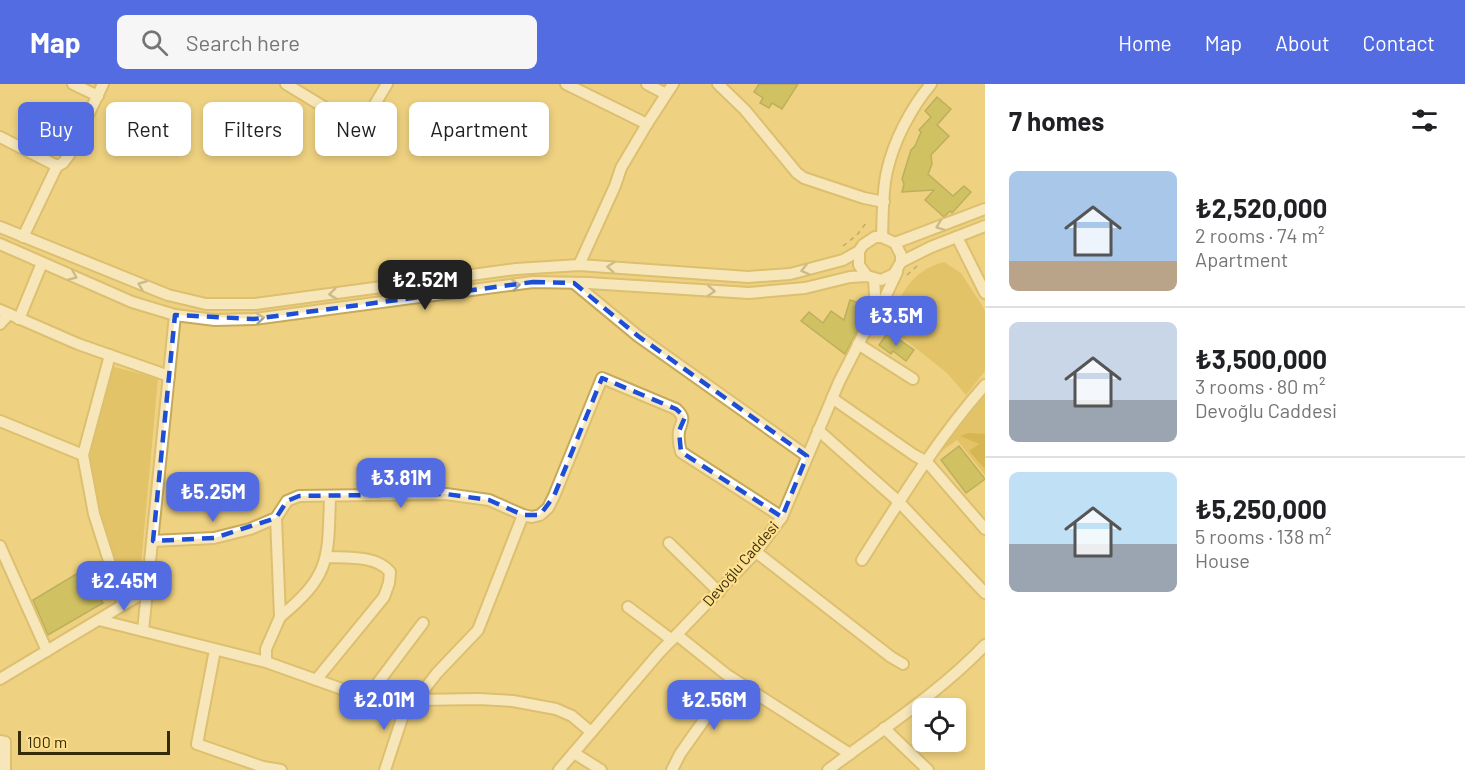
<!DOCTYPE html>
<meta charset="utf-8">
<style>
body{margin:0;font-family:Barlow,sans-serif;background:#f6f6f6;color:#202124;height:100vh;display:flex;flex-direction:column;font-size:22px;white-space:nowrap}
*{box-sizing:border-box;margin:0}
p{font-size:20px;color:#757577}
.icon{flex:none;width:33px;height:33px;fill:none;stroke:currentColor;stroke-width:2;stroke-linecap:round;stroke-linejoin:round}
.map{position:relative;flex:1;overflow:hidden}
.panel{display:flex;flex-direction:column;background:#fff;width:480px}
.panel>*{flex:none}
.top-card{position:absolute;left:18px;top:18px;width:570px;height:54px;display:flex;gap:12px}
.tools{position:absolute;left:912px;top:614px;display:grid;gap:12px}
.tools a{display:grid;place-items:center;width:54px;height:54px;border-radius:9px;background:#fff;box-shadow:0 3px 9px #0003;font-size:30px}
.scale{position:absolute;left:18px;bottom:15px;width:152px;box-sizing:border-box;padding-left:6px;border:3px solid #362b07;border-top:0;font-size:16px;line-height:21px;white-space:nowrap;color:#362b07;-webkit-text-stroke:4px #fddf8e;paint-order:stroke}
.price{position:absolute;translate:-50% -51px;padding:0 14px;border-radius:12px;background:#536ce1;color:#fff;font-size:20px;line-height:39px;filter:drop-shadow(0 2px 3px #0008)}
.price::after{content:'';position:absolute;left:50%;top:36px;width:18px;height:14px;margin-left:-9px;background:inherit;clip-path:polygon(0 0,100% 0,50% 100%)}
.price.current{background:#222;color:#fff}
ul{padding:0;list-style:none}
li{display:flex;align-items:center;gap:18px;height:150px;padding:0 24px}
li+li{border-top:2px solid #e0e0e0}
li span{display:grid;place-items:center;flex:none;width:168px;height:120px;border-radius:9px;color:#555}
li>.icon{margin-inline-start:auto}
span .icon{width:72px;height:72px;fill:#fffc;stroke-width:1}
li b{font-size:26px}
h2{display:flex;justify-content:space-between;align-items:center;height:72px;padding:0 24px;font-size:26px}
.tag{padding:0 21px;border-radius:9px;background:#fff;box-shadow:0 3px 9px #0003;font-size:21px;line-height:54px}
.tag.current{background:#536ce1;color:#fff}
header{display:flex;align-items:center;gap:36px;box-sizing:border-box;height:84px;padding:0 30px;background:#536ce1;color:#fff}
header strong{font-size:28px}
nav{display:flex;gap:33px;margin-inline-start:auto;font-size:21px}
.search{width:420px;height:54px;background:#f6f6f6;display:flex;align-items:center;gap:15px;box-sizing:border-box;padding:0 21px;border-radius:9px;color:#757577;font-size:22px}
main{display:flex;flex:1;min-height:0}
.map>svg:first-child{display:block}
.green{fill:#d3b14a}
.forest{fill:#b9951a}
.building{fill:#aaad3c;stroke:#838531;stroke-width:1.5}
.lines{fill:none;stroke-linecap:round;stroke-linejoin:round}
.minor-casing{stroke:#c6aa59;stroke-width:14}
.path{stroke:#8d7a41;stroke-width:1.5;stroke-dasharray:4.5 4.5;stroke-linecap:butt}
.minor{stroke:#fff;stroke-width:10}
.oneway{stroke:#a5a08f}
.marked{fill:none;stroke:#1d4ed8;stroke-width:4.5;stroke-dasharray:12 8;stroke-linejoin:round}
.labels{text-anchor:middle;stroke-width:4.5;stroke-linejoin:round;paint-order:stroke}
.street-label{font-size:15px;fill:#362b07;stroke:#fddf8e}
</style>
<header>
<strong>Map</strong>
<div class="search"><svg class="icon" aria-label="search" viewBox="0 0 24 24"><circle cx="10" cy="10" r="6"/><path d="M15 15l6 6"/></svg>Search here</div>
<nav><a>Home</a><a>Map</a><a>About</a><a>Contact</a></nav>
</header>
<main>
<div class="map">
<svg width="985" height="686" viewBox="0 0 985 686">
<rect width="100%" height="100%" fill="#efd281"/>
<g class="green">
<path d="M944,178L961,189L985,226V287L966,311L947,289L887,241C901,211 910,187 944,178Z"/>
<polygon points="110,282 158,294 139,502 120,506 96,422 89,377"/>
<polygon points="985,307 985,391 957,356 939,369 940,363"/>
</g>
<polygon class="forest" points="968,349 985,350 985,385 969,367 979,360 960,352"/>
<g class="building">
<polygon points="759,0 798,0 782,25 772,19 769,24 760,19 763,14 754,8"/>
<polygon points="937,13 951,25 937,41 949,52 931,71 932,80 928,90 953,112 964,102 971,108 952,129 950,127 944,133 925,116 934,106 902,108 904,100 902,95 911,66 915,62 921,48 919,46 931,33 925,27"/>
<polygon points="850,216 866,221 862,238 845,270 801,237 809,228 823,239 831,227 844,236"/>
<polygon points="888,248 914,266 906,277 893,267 891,270 879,261"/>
<polygon points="959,362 985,395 966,409 941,376"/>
<polygon points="83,486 103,519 48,551 33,516"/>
</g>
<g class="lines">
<g class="minor-casing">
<g id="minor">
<polyline points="73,0 98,12"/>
<polyline points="286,0 347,37 360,39 365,37 387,0"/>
<polyline points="566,0 647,40 673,0"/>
<polyline points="647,0 666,10"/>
<polyline points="718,0 745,26 797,89 804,94 864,114 884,118"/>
<polyline points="0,53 57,82 63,79 69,71 103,0"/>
<polyline points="0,143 168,211 206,220 255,220 516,185 579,181 748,193 790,190 843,176 859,167"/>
<polyline points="23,153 57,82"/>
<path d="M882,153C883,131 882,109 887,87C894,56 911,24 931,0"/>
<polyline points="957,153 985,209"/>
<polyline points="895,159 985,125"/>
<polyline points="0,160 132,218 175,231 215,236 254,235 533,198 588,199 749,209 805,204 850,193 867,192 881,196 894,190 901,178 901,171 895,159 882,153 875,153 863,161 859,167 859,181 867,192"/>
<polyline points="901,178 931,163 985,142"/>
<polyline points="579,181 615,102 621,84 647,40"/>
<polyline points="574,199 638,252 807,372"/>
<polyline points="0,226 78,260 169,292"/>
<polyline points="175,231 143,547 266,578 356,610 376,614 416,616 479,615 513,617 556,625 572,632 591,648"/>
<polyline points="871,233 875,211 874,195"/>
<polyline points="19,235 42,179"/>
<polyline points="0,240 9,230"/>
<polyline points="858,260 913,295"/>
<polyline points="110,271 83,371 94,430 123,521"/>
<polyline points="832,314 914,371 927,378 985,445"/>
<polyline points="0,337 83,371"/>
<polyline points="818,346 899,418 985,509"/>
<path d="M153,457L214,454L250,445L276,434L287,417L299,412L446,410L489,416L523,431L532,433L540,431L548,424L554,412L602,294L676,325C686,334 682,337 679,347C678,355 679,361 681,368L782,433"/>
<polyline points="669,459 719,508"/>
<polyline points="0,462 47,567"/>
<polyline points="756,468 891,573 903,580"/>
<path d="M862,476C900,416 938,354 985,301"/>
<polyline points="628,523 672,556"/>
<path d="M280,533C331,491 328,475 330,412"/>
<polyline points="99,536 143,547"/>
<polyline points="677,551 727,591 850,670"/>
<polyline points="215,566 197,660 263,683 281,686"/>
<polyline points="266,578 266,565 280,533 276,434"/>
<polyline points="0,595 148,506"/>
<path d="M316,596L384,513L389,499L390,488C376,471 347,474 326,473"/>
<polyline points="368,612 423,539"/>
<polyline points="416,616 437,589 478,546 523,431"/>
<polyline points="884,644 928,686"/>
<polyline points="0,657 5,658 5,686"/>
<polyline points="574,669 601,686"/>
<polyline points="385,686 408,616"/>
<polyline points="559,686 659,569 756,468 782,433 839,298 863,251 879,226 897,188"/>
<polyline points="672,686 680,670 733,595"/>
<path d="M828,686C881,646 939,609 985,561"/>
</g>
</g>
<g class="path">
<polyline points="843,162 857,151 866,139"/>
<polyline points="907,191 917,182"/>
</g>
<use href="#minor" class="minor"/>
</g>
<defs><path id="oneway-chevron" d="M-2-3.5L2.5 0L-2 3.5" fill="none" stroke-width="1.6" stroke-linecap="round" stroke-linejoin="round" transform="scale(1.5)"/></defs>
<g class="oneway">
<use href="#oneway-chevron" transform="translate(940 142) rotate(159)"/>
<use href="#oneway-chevron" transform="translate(611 183) rotate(-175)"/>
<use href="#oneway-chevron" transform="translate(805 186) rotate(166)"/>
<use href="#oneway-chevron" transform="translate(73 192) rotate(23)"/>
<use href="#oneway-chevron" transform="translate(142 201) rotate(-158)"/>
<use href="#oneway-chevron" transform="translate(516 201) rotate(-7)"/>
<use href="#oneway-chevron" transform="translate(711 207) rotate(4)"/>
<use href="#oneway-chevron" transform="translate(333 210) rotate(173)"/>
<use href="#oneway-chevron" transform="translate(260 234) rotate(-6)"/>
</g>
<path d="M0 0H985V686H0ZM533,198L574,199L638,252L807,372L782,433L681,368L679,347L685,333L676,325L602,294L554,412L540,431H523L489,416L446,410L299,412L287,417L276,434L214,454L153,457L175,231L254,235Z" fill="#efd281" fill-opacity=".55" fill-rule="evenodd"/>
<path class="marked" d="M533,198L574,199L638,252L807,372L782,433L681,368L679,347L685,333L676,325L602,294L554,412L540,431H523L489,416L446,410L299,412L287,417L276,434L214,454L153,457L175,231L254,235Z"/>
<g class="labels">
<g class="street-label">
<text transform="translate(741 480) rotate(-49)" y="5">Devoğlu Caddesi</text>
</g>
</g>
</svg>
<div class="tools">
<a><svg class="icon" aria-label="locate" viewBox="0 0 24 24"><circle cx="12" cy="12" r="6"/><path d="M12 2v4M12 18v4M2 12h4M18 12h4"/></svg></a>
</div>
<div class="scale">100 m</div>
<b class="price current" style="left:425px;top:227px">₺2.52M</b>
<b class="price" style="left:896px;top:263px">₺3.5M</b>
<b class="price" style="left:401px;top:425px">₺3.81M</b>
<b class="price" style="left:213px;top:439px">₺5.25M</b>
<b class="price" style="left:124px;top:528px">₺2.45M</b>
<b class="price" style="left:384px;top:647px">₺2.01M</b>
<b class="price" style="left:714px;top:647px">₺2.56M</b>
<div class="top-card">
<a class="tag current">Buy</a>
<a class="tag">Rent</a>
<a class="tag">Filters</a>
<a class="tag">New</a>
<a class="tag">Apartment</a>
</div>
</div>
<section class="panel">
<h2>7 homes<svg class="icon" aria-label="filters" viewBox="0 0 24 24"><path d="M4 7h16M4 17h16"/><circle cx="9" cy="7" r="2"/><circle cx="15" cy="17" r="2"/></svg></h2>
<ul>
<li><span style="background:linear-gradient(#a9c7e8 75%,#b9a48a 0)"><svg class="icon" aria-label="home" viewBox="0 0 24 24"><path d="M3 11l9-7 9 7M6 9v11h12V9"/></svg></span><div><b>₺2,520,000</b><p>2 rooms · 74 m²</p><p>Apartment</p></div></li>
<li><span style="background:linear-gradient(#c9d6e8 65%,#9aa5b1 0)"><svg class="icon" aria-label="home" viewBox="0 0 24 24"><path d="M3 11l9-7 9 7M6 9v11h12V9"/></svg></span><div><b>₺3,500,000</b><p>3 rooms · 80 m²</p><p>Devoğlu Caddesi</p></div></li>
<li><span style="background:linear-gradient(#bfe0f5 60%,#9aa5b1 0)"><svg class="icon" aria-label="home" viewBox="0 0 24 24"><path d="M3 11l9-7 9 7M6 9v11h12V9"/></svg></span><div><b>₺5,250,000</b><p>5 rooms · 138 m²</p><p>House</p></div></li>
</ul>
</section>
</main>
